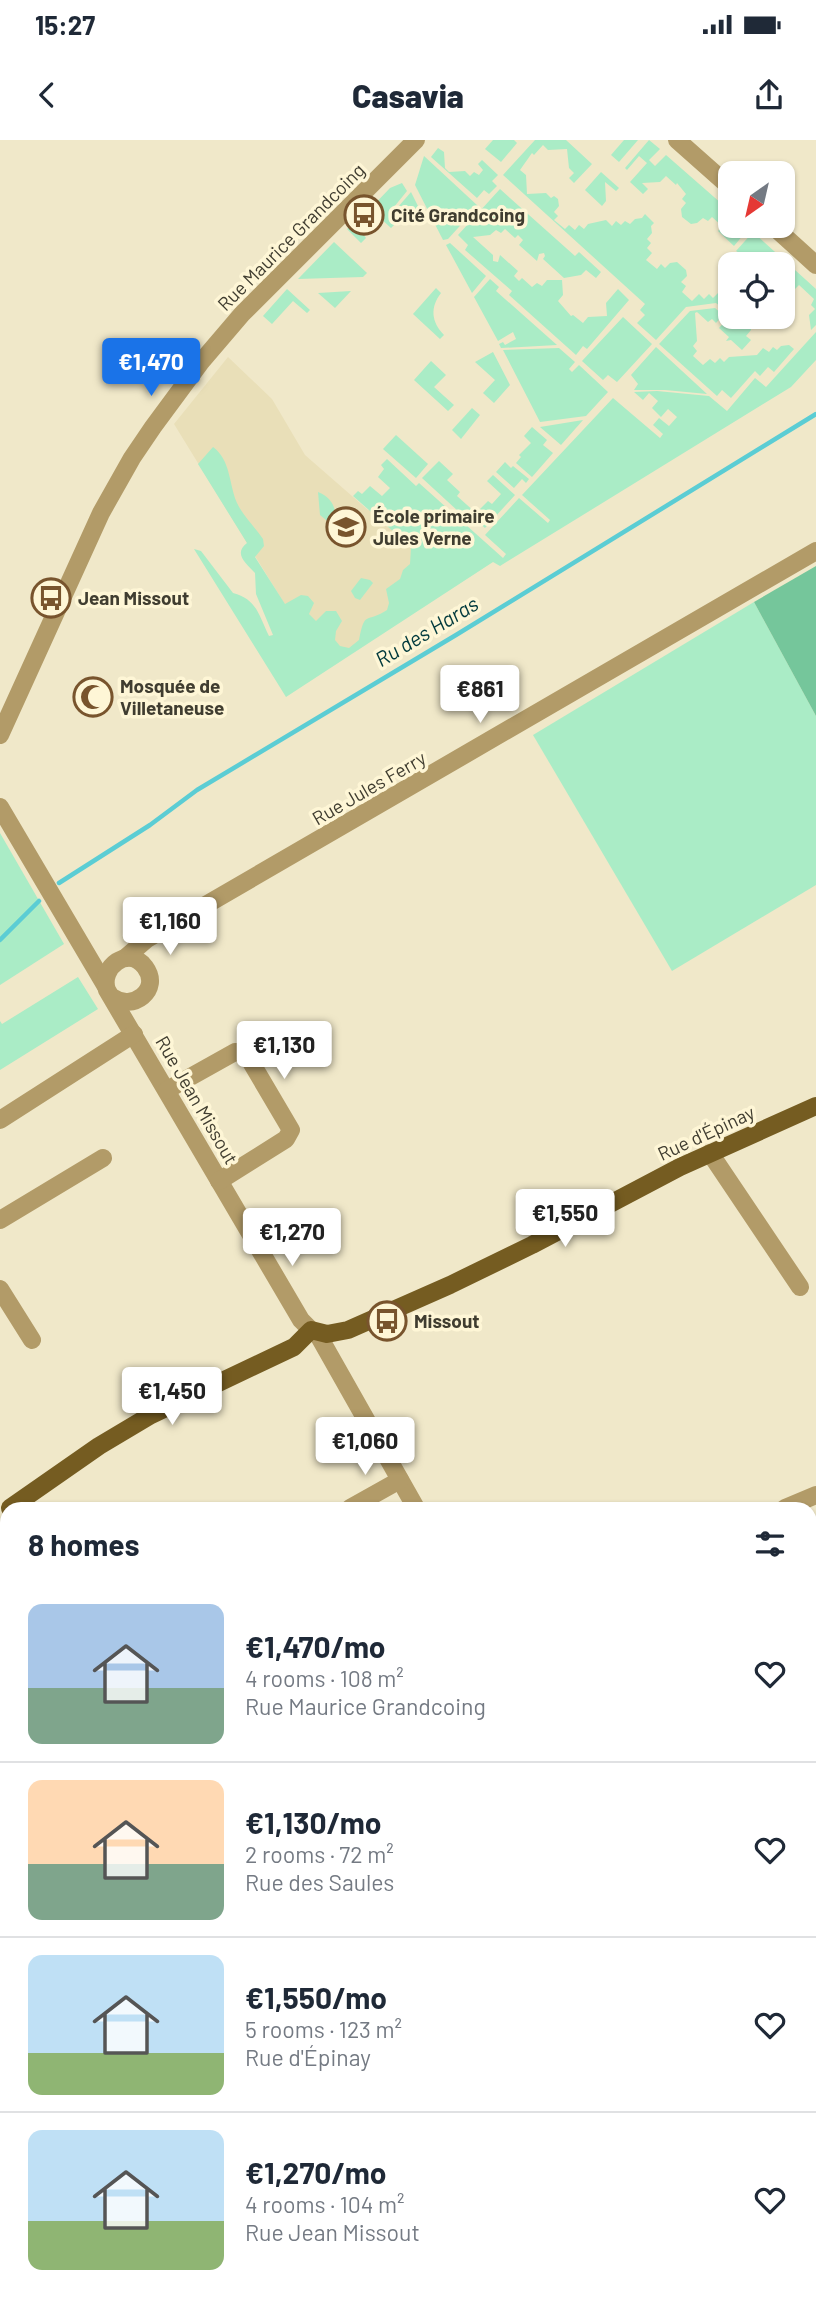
<!DOCTYPE html>
<meta charset="utf-8">
<style>
body{margin:0;font-family:Barlow,sans-serif;background:#f6f6f7;color:#1f2937;height:100vh;display:flex;flex-direction:column;font-size:26px;white-space:nowrap}
*{box-sizing:border-box;margin:0}
p{font-size:23px;color:#747a83}
.icon{flex:none;width:38px;height:38px;fill:none;stroke:currentColor;stroke-width:2;stroke-linecap:round;stroke-linejoin:round}
.map{position:relative;flex:1;overflow:hidden}
.panel{position:absolute;left:0px;top:1362px;width:817px;height:800px;display:flex;flex-direction:column;background:#fff;border-radius:21px 21px 0 0;box-shadow:0 2px 5px #0004}
.panel>*{flex:none}
.needle{width:46px;rotate:214deg}
.controls{position:absolute;left:718px;top:21px;display:grid;gap:14px}
.controls a{display:grid;place-items:center;width:77px;height:77px;border-radius:14px;background:#fff;box-shadow:0 2px 5px #0004;font-size:35px}
.price{position:absolute;translate:-50% -60px;padding:0 16px;border-radius:7px;background:#fff;color:#222;font-size:23px;line-height:46px;filter:drop-shadow(0 2px 4px #0008)}
.price::after{content:'';position:absolute;left:50%;top:42px;width:21px;height:16px;margin-left:-10px;background:inherit;clip-path:polygon(0 0,100% 0,50% 100%)}
.price.selected{background:#1a73e8;color:#fff}
ul{padding:0;list-style:none}
li{display:flex;align-items:center;gap:21px;height:175px;padding:0 28px}
li+li{border-top:2px solid #e0e1e3}
li span{display:grid;place-items:center;flex:none;width:196px;height:140px;border-radius:14px;color:#555}
li>.icon{margin-inline-start:auto}
span .icon{width:84px;height:84px;fill:#fffc;stroke-width:1}
li b{font-size:30px}
h2{display:flex;justify-content:space-between;align-items:center;height:84px;padding:0 28px;font-size:30px}
.status{display:flex;justify-content:space-between;align-items:center;height:49px;padding:0 35px;background:#fff;direction:ltr}
.status svg{height:19px;fill:currentColor}
header{display:flex;justify-content:space-between;align-items:center;height:91px;padding:0 28px;background:#fff;font-size:32px;font-weight:800}
.map>svg:first-child{display:block}
.built{fill:#e9dfb8}
.green{fill:#aaecc6}
.forest{fill:#75c69b}
.lines{fill:none;stroke-linecap:round;stroke-linejoin:round}
.stream{stroke:#5bcdd4;stroke-width:4.5}
.minor{stroke:#b29b68;stroke-width:18}
.major{stroke:#755c21;stroke-width:18}
.labels{text-anchor:middle;stroke-width:7;stroke-linejoin:round;paint-order:stroke}
.poi-label{font-size:19px;font-weight:bold;fill:#403d30;stroke:#fef6d6;text-anchor:start}
.street-label{font-size:19px;fill:#403d30;stroke:#fef6d6}
.water-label{font-size:21px;font-style:italic;fill:#00393c;stroke:#fef6d6}
</style>
<div class="status"><b>15:27</b><svg viewBox="0 0 49 12"><path d="M0 12V9h3v3zM5 12V6h3v6zM10 12V3h3v9zM15 12V0h3v12zM26 1h20v11H26zM47 4h2v5h-2z"/></svg></div>
<header><svg class="icon" aria-label="back" viewBox="0 0 24 24"><path d="M15 5l-7 7 7 7"/></svg>Casavia<svg class="icon" aria-label="share" viewBox="0 0 24 24"><path d="M12 15V3M7 8l5-5 5 5M5 13v7h14v-7"/></svg></header>
<div class="map">
<svg width="816" height="2160" viewBox="0 0 816 2160">
<rect width="100%" height="100%" fill="#f0e8c9"/>
<g class="built">
<polygon points="228,217 272,259 305,315 368,370 413,367 494,421 325,530 174,284"/>
<polygon points="816,2071 816,2160 613,2160 622,2154 810,2154 810,2073"/>
</g>
<g class="green">
<polygon points="493,0 514,0 517,3 501,22 485,9"/>
<polygon points="535,0 566,0 592,24 574,43 569,38 574,33 569,28 567,9 548,10 543,5 534,15 532,13 520,30 526,35 527,54 546,53 551,58 554,56 558,59 559,66 554,72 558,76 554,80 565,89 569,85 575,90 579,85 584,89 588,84 606,80 612,86 616,81 621,85 625,81 630,84 635,79 642,78 645,74 654,83 651,86 652,93 647,99 651,103 647,108 652,113 646,120 657,129 661,124 665,128 670,123 677,122 686,130 687,136 681,142 686,146 682,152 692,161 699,154 704,159 709,154 713,158 718,153 730,152 730,168 727,172 716,163 686,167 656,200 637,183 645,175 640,170 645,164 503,35"/>
<polygon points="624,0 638,0 619,22 611,15"/>
<polygon points="649,0 660,9 649,20 655,26 666,15 730,71 730,86 746,86 749,88 734,106 718,91 722,86 712,77 708,81 703,78 697,83 691,84 682,77 681,69 686,63 682,59 686,54 677,43 676,45 666,36 660,42 642,43 648,49 643,54 630,42 647,23 639,16 627,30 625,28"/>
<polygon points="438,8 444,12 445,28 449,32 465,31 470,36 474,32 479,35 483,30 478,24 482,20 498,35 492,41 497,46 489,54 484,50 477,58 431,17"/>
<polygon points="424,16 478,66 448,99 443,100 415,45"/>
<polygon points="601,32 619,48 616,51 605,42 606,61 602,66 585,50"/>
<polygon points="402,43 407,51 394,67 400,79 391,88 378,76 362,93 366,98 361,103 347,89 357,80 363,82 368,80 371,73 370,69 390,48"/>
<polygon points="500,49 575,116 579,112 601,132 596,138 586,130 581,135 564,138 543,119 545,116 544,113 539,114 537,121 519,105 523,100 518,95 515,98 505,89 501,93 496,90 490,95 473,97 493,115 493,121 498,122 500,115 518,131 514,136 519,141 522,138 532,147 537,143 542,146 547,140 562,140 563,155 558,161 571,176 573,175 583,183 588,177 607,176 606,163 618,149 629,160 587,209 583,206 576,215 509,155 512,151 465,110 468,105 458,95"/>
<polygon points="411,52 419,68 407,82 398,67"/>
<polygon points="753,92 816,149 816,185 811,190 809,175 815,169 811,165 814,159 799,145 794,150 789,146 782,152 782,124 766,124 759,115 753,113 748,118 736,111"/>
<polygon points="334,102 367,133 363,137 298,139"/>
<polygon points="450,103 486,136 472,153 446,105"/>
<polygon points="490,139 499,147 496,151 557,205 501,208 499,204 503,202 505,205 516,199 513,192 498,201 474,157"/>
<path d="M436,148L441,153C430,167 431,182 444,195L440,199L413,174Z"/>
<polygon points="287,149 310,170 307,173 293,161 272,184 263,176"/>
<polygon points="351,151 335,168 318,153"/>
<polygon points="715,168 723,175 716,183 712,179 708,182 697,172 695,173 697,201 693,206 697,211 693,216 703,225 710,219 715,223 720,218 724,222 729,217 757,215 763,208 769,212 773,207 777,210 781,206 789,205 794,209 774,232 768,227 760,236 755,231 731,258 722,250 717,256 659,204 690,171"/>
<polygon points="730,176 750,177 751,190 746,196 751,200 742,210 731,200 726,201 729,197 719,188"/>
<polygon points="623,177 652,204 617,242 608,235 603,240 582,221"/>
<path d="M816,192V220L791,247L500,426L493,422L286,557L194,409L201,411L233,453C257,459 259,476 269,496L273,495L256,454L255,433C246,423 233,414 247,403L198,324L213,307C231,320 229,345 237,363C243,376 255,387 263,399L264,406L255,417L285,464L301,455L308,456L314,463L309,474L316,481L326,471H336L342,481L336,491L335,500L340,506L349,508L359,500C365,469 366,484 387,470L389,463L386,449L400,439L403,430L410,424L411,407L353,356L358,351L362,354L370,346L382,356L390,348L378,337L384,329L381,325L387,319L416,346L419,343L503,418L506,414L485,395L519,358L548,383L550,380L522,355L613,258L660,298L663,294L653,285L659,278L669,286L677,277L668,269L661,277L652,268L658,261L649,253L643,260L634,252L657,251L709,256L727,271L755,238L766,247Z"/>
<polygon points="656,207 707,254 665,250 634,250 638,244 631,235"/>
<polygon points="559,208 575,222 569,229 572,232 579,225 608,252 586,276 540,282 503,210"/>
<polygon points="493,212 510,245 494,263 483,253 495,240 475,222"/>
<polygon points="431,221 446,235 434,247 454,265 448,271 414,240"/>
<polygon points="472,268 480,275 461,299 452,290"/>
<polygon points="583,280 561,305 540,287"/>
<polygon points="532,287 547,300 543,305 553,313 532,337 516,323 521,317 519,315 531,303 524,296"/>
<polygon points="396,295 428,324 416,338 383,309"/>
<polygon points="439,321 453,334 447,340 460,352 457,356 476,373 488,361 492,364 501,354 487,341 493,335 515,355 485,388 475,379 471,383 422,338"/>
<polygon points="505,322 511,328 513,326 529,339 526,343 522,339 514,348 496,332"/>
<path d="M318,352C333,358 339,371 332,385L320,375Z"/>
<polygon points="361,438 370,440 373,443 360,460 355,458 351,451"/>
<polygon points="754,462 816,576 816,745 672,831 533,595"/>
<polygon points="0,693 64,804 0,845"/>
<polygon points="78,837 98,869 0,930 0,881 2,884"/>
</g>
<g class="forest">
<polygon points="816,426 816,576 754,462"/>
<polygon points="816,1427 816,1972 810,1974 810,1430"/>
<polygon points="322,2154 519,2154 513,2160 327,2160"/>
</g>
<g class="lines">
<g class="stream">
<polyline points="59,743 150,685 197,650 456,495 816,274"/>
<polyline points="0,800 39,761"/>
</g>
<g class="minor">
<polyline points="677,0 730,47"/>
<polyline points="773,86 816,125"/>
<polyline points="0,595 101,373 132,318 153,287 201,222 242,174 416,0"/>
<polyline points="0,667 105,845"/>
<polyline points="125,818 147,799 816,411"/>
<path d="M112,857C132,872 162,850 145,827C129,805 99,827 107,850L301,1180L311,1190"/>
<polyline points="167,950 235,912 245,912 291,990 286,999 219,1041"/>
<polyline points="0,980 134,894"/>
<polyline points="710,1013 800,1147"/>
<polyline points="0,1080 103,1018"/>
<polyline points="0,1149 32,1200"/>
<polyline points="317,1193 416,1368"/>
<polyline points="350,1368 400,1340"/>
<polyline points="785,1368 816,1355"/>
<polyline points="810,1654 816,1653"/>
<polyline points="0,1701 7,1711"/>
<polyline points="0,1839 7,1835"/>
<polyline points="810,2019 816,2017"/>
<polyline points="0,2069 7,2080"/>
<polyline points="0,2115 7,2106"/>
<polyline points="0,2152 7,2150"/>
<polyline points="146,2154 158,2160"/>
<polyline points="555,2160 562,2154"/>
</g>
<polyline class="major" points="10,1368 99,1306 151,1275 294,1207 311,1190 327,1194 348,1190 450,1145 532,1105 680,1027 816,966"/>
</g>
<defs>
<g id="bus-ring" transform="scale(2.0125)"><circle r="9.5" fill="#fef6d6" stroke="#78542d" stroke-width="1.5"/><path d="M-5-6H5V4H4V6H2V4H-2V6H-4V4H-5ZM-3.5-4V0h7V-4ZM-3.5 1.2v1.5H-2V1.2ZM2 1.2v1.5H3.5V1.2Z" fill="#78542d"/></g>
<g id="school-ring" transform="scale(2.0125)"><circle r="9.5" fill="#fef6d6" stroke="#78542d" stroke-width="1.5"/><path d="M0-5L7-2L0 1L-7-2ZM-4 1L0 2.5L4 1V4Q0 6-4 4Z" fill="#78542d"/></g>
<g id="mosque-ring" transform="scale(2.0125)"><circle r="9.5" fill="#fef6d6" stroke="#78542d" stroke-width="1.5"/><path d="M3.5-4.9A6 6 0 1 0 3.5 4.9A5 5 0 1 1 3.5-4.9Z" fill="#78542d"/></g>
</defs>
<g fill-rule="evenodd">
<use href="#bus-ring" x="364" y="75"/>
<use href="#school-ring" x="346" y="387"/>
<use href="#bus-ring" x="51" y="458"/>
<use href="#mosque-ring" x="93" y="557"/>
<use href="#bus-ring" x="387" y="1181"/>
</g>
<g class="labels">
<g class="poi-label">
<text x="391" y="82">Cité Grandcoing</text>
<text x="373" y="383">École primaire<tspan x="373" dy="22">Jules Verne</tspan></text>
<text x="78" y="465">Jean Missout</text>
<text x="120" y="553">Mosquée de<tspan x="120" dy="22">Villetaneuse</tspan></text>
<text x="414" y="1188">Missout</text>
</g>
<g class="street-label">
<text transform="translate(291 97) rotate(-45)" y="7">Rue Maurice Grandcoing</text>
<text transform="translate(369 648) rotate(-30)" y="7">Rue Jules Ferry</text>
<text transform="translate(197 960) rotate(60)" y="7">Rue Jean Missout</text>
<text transform="translate(706 993) rotate(-25)" y="7">Rue d'Épinay</text>
</g>
<g class="water-label">
<text transform="translate(427 492) rotate(-31)" y="7">Ru des Haras</text>
</g>
</g>
</svg>
<div class="controls">
<a><svg class="needle" viewBox="-14 -14 28 28"><path d="M0-13l5 13h-10z" fill="#e53935"/><path d="M0 13l5-13h-10z" fill="#747a83"/></svg></a>
<a><svg class="icon" aria-label="locate" viewBox="0 0 24 24"><circle cx="12" cy="12" r="6"/><path d="M12 2v4M12 18v4M2 12h4M18 12h4"/></svg></a>
</div>
<b class="price selected" style="left:151px;top:258px">€1,470</b>
<b class="price" style="left:480px;top:585px">€861</b>
<b class="price" style="left:170px;top:817px">€1,160</b>
<b class="price" style="left:284px;top:941px">€1,130</b>
<b class="price" style="left:565px;top:1109px">€1,550</b>
<b class="price" style="left:292px;top:1128px">€1,270</b>
<b class="price" style="left:172px;top:1287px">€1,450</b>
<b class="price" style="left:365px;top:1337px">€1,060</b>
<section class="panel">
<h2>8 homes<svg class="icon" aria-label="filters" viewBox="0 0 24 24"><path d="M4 7h16M4 17h16"/><circle cx="9" cy="7" r="2"/><circle cx="15" cy="17" r="2"/></svg></h2>
<ul>
<li><span style="background:linear-gradient(#a9c7e8 60%,#7fa58c 0)"><svg class="icon" aria-label="home" viewBox="0 0 24 24"><path d="M3 11l9-7 9 7M6 9v11h12V9"/></svg></span><div><b>€1,470/mo</b><p>4 rooms · 108 m²</p><p>Rue Maurice Grandcoing</p></div><svg class="icon" aria-label="heart" viewBox="0 0 24 24"><path d="M12 20l-8-8c-3-5 5-10 8-4 3-6 11-1 8 4z"/></svg></li>
<li><span style="background:linear-gradient(#ffd9b3 60%,#7fa58c 0)"><svg class="icon" aria-label="home" viewBox="0 0 24 24"><path d="M3 11l9-7 9 7M6 9v11h12V9"/></svg></span><div><b>€1,130/mo</b><p>2 rooms · 72 m²</p><p>Rue des Saules</p></div><svg class="icon" aria-label="heart" viewBox="0 0 24 24"><path d="M12 20l-8-8c-3-5 5-10 8-4 3-6 11-1 8 4z"/></svg></li>
<li><span style="background:linear-gradient(#bfe0f5 70%,#8fb573 0)"><svg class="icon" aria-label="home" viewBox="0 0 24 24"><path d="M3 11l9-7 9 7M6 9v11h12V9"/></svg></span><div><b>€1,550/mo</b><p>5 rooms · 123 m²</p><p>Rue d'Épinay</p></div><svg class="icon" aria-label="heart" viewBox="0 0 24 24"><path d="M12 20l-8-8c-3-5 5-10 8-4 3-6 11-1 8 4z"/></svg></li>
<li><span style="background:linear-gradient(#bfe0f5 65%,#8fb573 0)"><svg class="icon" aria-label="home" viewBox="0 0 24 24"><path d="M3 11l9-7 9 7M6 9v11h12V9"/></svg></span><div><b>€1,270/mo</b><p>4 rooms · 104 m²</p><p>Rue Jean Missout</p></div><svg class="icon" aria-label="heart" viewBox="0 0 24 24"><path d="M12 20l-8-8c-3-5 5-10 8-4 3-6 11-1 8 4z"/></svg></li>
</ul>
</section>
</div>
